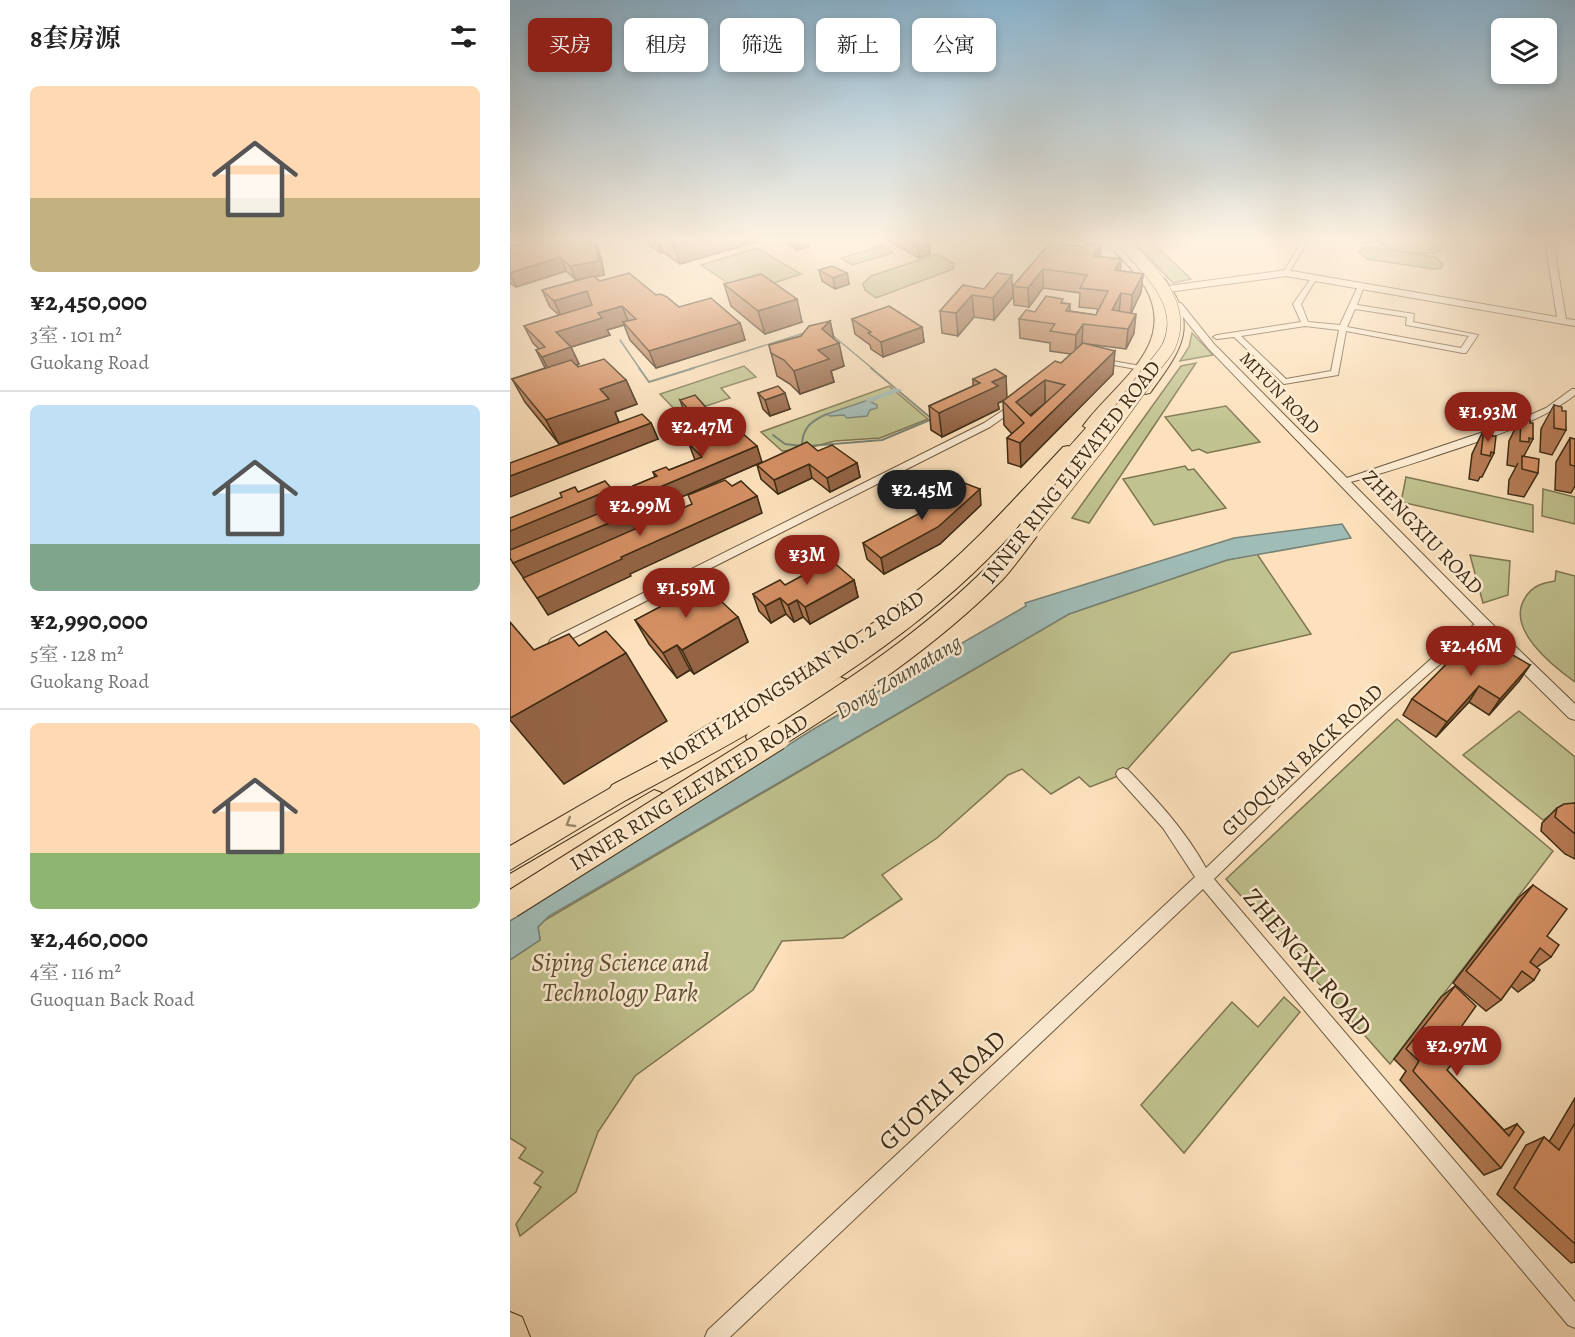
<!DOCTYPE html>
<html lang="zh">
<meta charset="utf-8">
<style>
body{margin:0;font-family:Alegreya,"Noto Serif SC",serif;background:#f6f6f6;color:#222;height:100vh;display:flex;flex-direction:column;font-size:22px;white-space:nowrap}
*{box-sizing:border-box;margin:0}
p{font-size:20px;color:#767676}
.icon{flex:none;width:33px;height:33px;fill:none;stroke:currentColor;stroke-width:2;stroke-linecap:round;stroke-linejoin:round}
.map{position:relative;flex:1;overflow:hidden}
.drawer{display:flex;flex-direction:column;background:#fff;width:510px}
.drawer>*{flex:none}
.guide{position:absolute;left:18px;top:18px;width:570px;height:54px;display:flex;gap:12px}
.controls{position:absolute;left:981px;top:18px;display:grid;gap:12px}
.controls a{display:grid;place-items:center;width:66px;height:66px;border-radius:9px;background:#fff;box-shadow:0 3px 9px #0003;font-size:30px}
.price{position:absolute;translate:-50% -51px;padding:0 14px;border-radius:21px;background:#8f2418;color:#fff;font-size:20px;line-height:39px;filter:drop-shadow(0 2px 3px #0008)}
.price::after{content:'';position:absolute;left:50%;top:36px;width:18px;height:14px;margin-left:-9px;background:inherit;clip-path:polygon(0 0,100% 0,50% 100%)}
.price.on{background:#222;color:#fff}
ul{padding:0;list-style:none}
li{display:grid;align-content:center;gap:12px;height:318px;padding:0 30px}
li+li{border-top:2px solid #e0e0e0}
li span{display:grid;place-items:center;height:186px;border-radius:9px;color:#555}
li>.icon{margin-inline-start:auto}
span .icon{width:108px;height:108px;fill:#fffc;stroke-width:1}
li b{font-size:26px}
h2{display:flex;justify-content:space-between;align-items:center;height:72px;padding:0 30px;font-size:26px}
.tag{padding:0 21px;border-radius:9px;background:#fff;box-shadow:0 3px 9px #0003;font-size:21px;line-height:54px}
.tag.on{background:#8f2418;color:#fff}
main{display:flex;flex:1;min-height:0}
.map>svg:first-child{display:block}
.green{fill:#c0c28f;stroke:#7e7651;stroke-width:1.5}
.water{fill:#a0bcb7;stroke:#788275;stroke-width:1.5}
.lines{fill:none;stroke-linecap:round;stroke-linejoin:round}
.stream-far1{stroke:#788275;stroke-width:1.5}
.stream{stroke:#788275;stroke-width:2}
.canal{fill:#a0bcb7;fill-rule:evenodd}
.minor-casing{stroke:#6d583d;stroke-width:2}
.tertiary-casing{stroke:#6d583d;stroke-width:2}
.primary-casing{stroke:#3d2b13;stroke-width:2}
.trunk-casing{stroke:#3d2b13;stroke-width:2}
.minor{fill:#fdecd3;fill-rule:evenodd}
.tertiary{fill:#fdecd3;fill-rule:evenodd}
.primary{fill:#fce1bc;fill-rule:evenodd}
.trunk{fill:#fce1bc;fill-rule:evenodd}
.trunk-bridge-far3-casing{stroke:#3d2b13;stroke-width:14;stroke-linecap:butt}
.trunk-bridge-far2-casing{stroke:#3d2b13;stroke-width:17;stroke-linecap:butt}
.trunk-bridge-far1-casing{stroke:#3d2b13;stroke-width:22;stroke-linecap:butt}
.trunk-bridge-casing{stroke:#3d2b13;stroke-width:28;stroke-linecap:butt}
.trunk-bridge-far3{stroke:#fce1bc;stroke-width:13}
.trunk-bridge-far2{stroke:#fce1bc;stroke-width:16}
.trunk-bridge-far1{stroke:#fce1bc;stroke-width:20}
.trunk-bridge{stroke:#fce1bc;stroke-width:26}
.wall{fill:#b67b55;stroke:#3d2b13;stroke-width:1.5;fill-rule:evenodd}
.shaded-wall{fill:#946445;stroke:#3d2b13;stroke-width:1.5}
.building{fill:#d48f63;stroke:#3d2b13;stroke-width:1.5;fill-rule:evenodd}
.oneway{stroke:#9c8668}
.labels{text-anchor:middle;stroke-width:5;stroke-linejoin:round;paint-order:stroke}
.far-street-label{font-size:18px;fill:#3d2b13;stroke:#fdecd3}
.street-label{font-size:21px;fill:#3d2b13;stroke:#fdecd3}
.water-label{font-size:22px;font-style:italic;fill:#564f3c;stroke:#fdecd3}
.near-park-label{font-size:26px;font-style:italic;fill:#5e5132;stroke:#fdecd3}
.near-street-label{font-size:26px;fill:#3d2b13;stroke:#fdecd3}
</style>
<main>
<section class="drawer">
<h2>8套房源<svg class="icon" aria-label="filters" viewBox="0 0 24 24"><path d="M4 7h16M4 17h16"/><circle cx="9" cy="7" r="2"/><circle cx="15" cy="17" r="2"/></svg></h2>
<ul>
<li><span style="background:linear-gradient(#ffd9b3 60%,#c2b280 0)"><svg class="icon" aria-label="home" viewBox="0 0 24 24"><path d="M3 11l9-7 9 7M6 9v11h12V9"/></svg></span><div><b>¥2,450,000</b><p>3室 · 101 m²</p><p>Guokang Road</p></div></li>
<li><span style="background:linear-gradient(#bfe0f5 75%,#7fa58c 0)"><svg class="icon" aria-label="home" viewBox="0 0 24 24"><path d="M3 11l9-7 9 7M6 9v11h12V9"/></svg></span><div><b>¥2,990,000</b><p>5室 · 128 m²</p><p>Guokang Road</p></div></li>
<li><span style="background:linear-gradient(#ffd9b3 70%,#8fb573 0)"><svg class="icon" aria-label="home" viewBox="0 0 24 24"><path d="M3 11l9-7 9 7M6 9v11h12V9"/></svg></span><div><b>¥2,460,000</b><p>4室 · 116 m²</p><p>Guoquan Back Road</p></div></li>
</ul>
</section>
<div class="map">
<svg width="1065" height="1337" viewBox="0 0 1065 1337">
<rect width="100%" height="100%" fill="#fce1bc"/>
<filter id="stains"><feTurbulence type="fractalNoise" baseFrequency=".00333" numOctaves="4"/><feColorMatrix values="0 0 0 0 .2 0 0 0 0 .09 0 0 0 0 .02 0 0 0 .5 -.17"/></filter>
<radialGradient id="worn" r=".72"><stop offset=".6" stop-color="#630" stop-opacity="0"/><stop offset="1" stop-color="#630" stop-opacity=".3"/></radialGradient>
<g class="green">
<polygon points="623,241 641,241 681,279 663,283"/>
<path d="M868,241C885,241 920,234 931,250C922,258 874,251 868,241Z"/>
<polygon points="372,246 383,253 342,265 331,258"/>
<polygon points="860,247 925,257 933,264 931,268 923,269 857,259 849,252 853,248"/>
<polygon points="247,248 291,274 233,293 191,265"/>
<polygon points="427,254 444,264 443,269 366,298 355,290 353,284 361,276"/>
<polygon points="682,333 703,355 670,361 679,347"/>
<polygon points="686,363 579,523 562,518 671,366"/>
<polygon points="234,366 246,377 211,388 220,398 170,415 150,394"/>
<polygon points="379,386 418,419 370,438 325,441 294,449 272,451 251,432"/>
<polygon points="716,406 750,442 697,453 689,449 682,451 655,417"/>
<polygon points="675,466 678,470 684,469 716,508 644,525 613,479"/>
<polygon points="896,477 1023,505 1023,532 891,502"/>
<polygon points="1033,489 1065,497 1065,524 1032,516"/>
<polygon points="747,554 801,634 721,653 613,774 580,787 569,777 541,794 512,769 498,775 427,838 372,875 392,899 333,938 272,941 243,990 125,1076 88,1132 66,1192 10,1236 6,1224 31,1187 24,1183 33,1172 9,1158 16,1148 0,1138 0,960 30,940 28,927 35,920 559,614 717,560"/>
<polygon points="960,555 1000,561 998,595 973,603"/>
<path d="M1046,571L1065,576V682C1044,667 995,629 1015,598C1022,586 1032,583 1045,581Z"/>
<polygon points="1009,711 1065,757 1065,806 1052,816 1039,816 1033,820 953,755"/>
<polygon points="887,719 1043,851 880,1064 716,879"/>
<polygon points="774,997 790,1012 674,1153 631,1105 722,1002 748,1027"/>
</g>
<g class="water">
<polygon points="358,400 367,405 367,408 360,410 357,416 337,418 334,415 320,416 317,414"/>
<polygon points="832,524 841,538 717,560 559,614 39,916 28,927 30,940 0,960 0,921 302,730 516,606 515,603 724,538"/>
</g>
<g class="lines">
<g class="stream-far1">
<polyline points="321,334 363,369"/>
<polyline points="110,340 130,369"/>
<polyline points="180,369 294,333"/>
</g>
<g class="stream">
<polyline points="129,368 139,382 184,368"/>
<polyline points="263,435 275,444 292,446"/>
<path d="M292,446C292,428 301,421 317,414"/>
<polyline points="299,446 372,440 422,419 361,368"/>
</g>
<polygon class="canal" points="386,388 393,390 361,402 354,400"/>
<g class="minor-casing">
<g id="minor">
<polygon points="792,241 798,241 778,274 774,274 773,273"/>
<path d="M802,279L805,281L791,304L798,322L830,325L848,286L851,284L854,286L847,305L904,314L903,322L968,335L956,353H953L836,331L828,375L774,384L724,337L707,339L703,337L707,335L791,322L783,304L800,280ZM845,309L897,317L896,325L959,336L951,348L837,327ZM795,326L829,330L821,371L776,379L731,336Z"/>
<polygon points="585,358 631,366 635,368 631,370 588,362 584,360"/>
<path d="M1062,389H1065V395C1034,419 997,431 961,444C919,458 876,473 833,484L828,481L1006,421L1036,408Z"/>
<polygon points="507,401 510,402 510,406 480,427 49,645 41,645 39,642 41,639 474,423"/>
<path d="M972,619L976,620L978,623L976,626C880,702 792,794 704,879L1065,1302V1328L1058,1325L693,889L220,1337H195L198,1330L685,877L653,828L608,778L606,774L608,770L613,768L618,770C647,800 675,830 696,868L829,741L940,642Z"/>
</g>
</g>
<g class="tertiary-casing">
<g id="tertiary">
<polygon points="1035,241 1043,241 1056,319 1065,320 1065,326 776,276 643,294 639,291 643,288 776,270 1047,317"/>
<polygon points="665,303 671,303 704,344 977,619 1065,704 1065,720 1059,718 967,627 698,348 665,307"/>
</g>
</g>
<g class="primary-casing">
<g id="primary">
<path d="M596,241H606C619,256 634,268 645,286C671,327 651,352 624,384C611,399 598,414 585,429L580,430L573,426C604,383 669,346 635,287C624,269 608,257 596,241Z"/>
<path d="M651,278L655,279C690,327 671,350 640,393L635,394L628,390C657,349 678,328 645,281Z"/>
<path d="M558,446L565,450L563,453C516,505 471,559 416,603C347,658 269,701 194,748L187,751L180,748L176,742L180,736C255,690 333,648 403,594C459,551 505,498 553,447Z"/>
<polygon points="330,677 337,680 340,685 337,690 253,743 246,746 239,743 236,737 239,731"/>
<polygon points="123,775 131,777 134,784 131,791 0,870 0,846"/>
<polygon points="144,790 152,793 155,800 152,807 0,898 0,874"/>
<polygon points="0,1312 12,1317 20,1337 0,1337"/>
</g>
</g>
<g class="trunk-casing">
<path id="trunk" d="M611,397L616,398L618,401L616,404C560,465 509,533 447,588C350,674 232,739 118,799L110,802L102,799L98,792L102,785C223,722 358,652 458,558C480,537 500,514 521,492C536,475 595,401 611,397Z"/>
</g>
<use href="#minor" class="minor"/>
<use href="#tertiary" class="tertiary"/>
<use href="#primary" class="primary"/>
<use href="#trunk" class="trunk"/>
<g class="trunk-bridge-far3-casing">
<path id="trunk-bridge-far3" d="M613,241C638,270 678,303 659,346C655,354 647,362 642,369"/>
</g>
<g class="trunk-bridge-far2-casing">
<polyline id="trunk-bridge-far2" points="518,532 588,444 643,368"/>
</g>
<g class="trunk-bridge-far1-casing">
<path id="trunk-bridge-far1" d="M264,739C342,690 419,639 485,573C497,560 508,544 519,530"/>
</g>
<g class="trunk-bridge-casing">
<polyline id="trunk-bridge" points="0,905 267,737"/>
</g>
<use href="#trunk-bridge-far3" class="trunk-bridge-far3"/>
<use href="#trunk-bridge-far2" class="trunk-bridge-far2"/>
<use href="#trunk-bridge-far1" class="trunk-bridge-far1"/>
<use href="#trunk-bridge" class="trunk-bridge"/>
</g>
<g class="wall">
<polygon points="23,241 81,241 82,245 86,245 91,258 94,275 84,277 90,281 146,295 169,307 230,323 235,340 146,368 120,340 114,325 97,330 100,335 61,347 69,364 66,366 68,367 116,380 127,404 105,412 109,422 141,423 148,439 49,444 15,402 2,379 35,368 26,350 29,349 23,343 14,326 49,315 40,307 32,290 75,278 66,280 56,271 6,287 0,283 0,247"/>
<polygon points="133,241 249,241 170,264 153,252 151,253"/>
<polygon points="272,241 298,241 299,247 287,250"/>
<polygon points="379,241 419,241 420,254 409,258"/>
<path d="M540,243L590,257L610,271L633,274L631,292L621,313L624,333L616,349L577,344L603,374L511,467L498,463L497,438L502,434L494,425L493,401L488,403L489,409L432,437L421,430L419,406L463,386V379L497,398L551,363L561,354L540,351V343L510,338L509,319L525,312L553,303L560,304V311L586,315L588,309L569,307L570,293L533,288L519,307L504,305L503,286ZM535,403L521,416L520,415Z"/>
<polygon points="309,270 337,273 339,284 325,289 312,281"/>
<polygon points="214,284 292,322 255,334 221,306"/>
<polygon points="453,285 503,297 484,320 464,317 448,336 432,333 430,311"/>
<polygon points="342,319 412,327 414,342 373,357 361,349 360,345 345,334"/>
<polygon points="320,321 324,339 334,366 321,371 324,382 290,394 280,384 267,376 259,345 291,336"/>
<polygon points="248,393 280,409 260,416 253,409"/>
<polygon points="170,400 207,429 192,434 176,416"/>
<polygon points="1044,405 1052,411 1056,430 1042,455 1030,452 1031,429"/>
<polygon points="1011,417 1020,423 1023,439 1014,456 1028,473 1014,497 998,494 999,480 1008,463 1006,467 997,465 999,441"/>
<polygon points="974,429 982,436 984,453 972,477 970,477 968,481 959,479 962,454"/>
<polygon points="1060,438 1065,439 1065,486 1061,493 1045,490 1046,462"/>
<polygon points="179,444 252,462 139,511 131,503 123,486 145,477 143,472 159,470 185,460"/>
<polygon points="308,451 347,463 350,477 320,492 302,478 268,494 251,479 247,465"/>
<polygon points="471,505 430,544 374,574 357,559 353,543"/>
<polygon points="344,580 348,597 300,624 293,617 284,622 276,614 261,623 249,611 243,594 275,585"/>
<polygon points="228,617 238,642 184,674 180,670 167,678 139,644 125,620"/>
<polygon points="1020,665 1009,681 979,715 959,702 926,737 893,715 902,699"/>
<polygon points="1065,803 1065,859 1055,854 1031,831 1032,823 1047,808"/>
<polygon points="1023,885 1037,936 1041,957 1027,967 1024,980 1008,992 1001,986 991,1000 976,1011 943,983 1008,898"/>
<polygon points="945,986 937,1047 937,1070 994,1130 1007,1124 991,1168 974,1175 890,1080 896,1071 884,1059 931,997"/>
<polygon points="1065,1098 1065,1262 1061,1263 987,1194 1016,1145 1034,1137 1039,1142"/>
</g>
<g class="shaded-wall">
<polygon points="78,241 81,241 84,259 78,246"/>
<polygon points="146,241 149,241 153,252 151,253"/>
<polygon points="171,241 249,241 170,264 163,243"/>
<polygon points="285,241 298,241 299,247 287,250"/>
<polygon points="407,241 419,241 420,254 409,258"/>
<polygon points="86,245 91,258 94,275 66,280 60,266"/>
<polygon points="591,245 590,263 583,256"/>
<polygon points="50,257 56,271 6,287 0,274 0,273"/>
<polygon points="611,259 610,278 605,270"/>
<polygon points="533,269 533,288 519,307 518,288"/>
<polygon points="337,273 339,284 325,289 323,278"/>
<polygon points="633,274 631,292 621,314 622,295"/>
<polygon points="502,275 503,297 484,320 483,298"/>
<polygon points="77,291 85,308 52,318 44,301"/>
<polygon points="611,293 609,313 602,310"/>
<polygon points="462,295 464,317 448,336 446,313"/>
<polygon points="287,299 292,322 255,334 248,311"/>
<polygon points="112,306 119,323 113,322 114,325 97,330 100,335 61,347 69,364 41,375 32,357 46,332 88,313"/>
<polygon points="626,314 624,333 616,349 618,329"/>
<polygon points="320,321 325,344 329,343 334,366 321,371 324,382 290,394 284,371 308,350 312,329"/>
<polygon points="230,323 235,340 146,368 139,351"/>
<polygon points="573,324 572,343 565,355 566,335"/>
<polygon points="412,327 414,342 373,357 371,342"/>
<polygon points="605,351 603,374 511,467 510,443"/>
<polygon points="496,376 497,399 488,403 489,409 432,437 429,413 482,382"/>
<polygon points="116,380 127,404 105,412 109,423 49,444 36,420 90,389"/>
<polygon points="535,380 535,403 513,421 506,402"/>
<polygon points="275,393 280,409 260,416 255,400"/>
<polygon points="201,413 207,429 192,434 186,418"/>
<polygon points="141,423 148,439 0,497 0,476"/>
<polygon points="247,446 252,462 139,511 131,495"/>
<polygon points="347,463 350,477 320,492 317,478"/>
<polygon points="299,464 302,478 268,494 264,480"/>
<polygon points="102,489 111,505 0,552 0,531"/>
<polygon points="470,489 471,505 430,544 374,574 371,558"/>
<polygon points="247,496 252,513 120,574 121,576 38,615 27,598 111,557"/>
<polygon points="123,513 131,530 15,580 3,563"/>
<polygon points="344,580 348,597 300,624 295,607"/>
<polygon points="270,598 276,614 261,623 255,606"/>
<polygon points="287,600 293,617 284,622 278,605"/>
<polygon points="228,617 238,642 184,674 172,650"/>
<polygon points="167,645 180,670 167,678 153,653"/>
<polygon points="116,653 157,721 54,784 0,720 0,718"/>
<polygon points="1020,665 1009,681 979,715 990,699"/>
<polygon points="969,686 959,702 926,737 937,722"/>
</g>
<g class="building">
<polygon points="23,241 78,241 78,246 86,245 89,261 60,266 50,257 0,273 0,247"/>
<polygon points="159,241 171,241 163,243"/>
<polygon points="540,243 575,247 577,243 591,245 583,256 611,259 605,270 633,274 622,295 611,293 602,310 626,314 618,329 573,324 566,335 540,331 545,324 509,319 516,310 525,312 536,296 553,299 551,303 560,304 556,311 586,315 598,291 570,288 577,275 533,269 518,288 503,286"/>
<polygon points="322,266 337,273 323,278 309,270"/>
<polygon points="119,273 146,295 150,294 157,297 169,307 201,298 230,323 139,351 113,322 126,319 112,306 88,313 92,318 46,332 61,347 32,357 26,350 35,347 14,326 82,305 77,291 44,301 32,290 83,276 90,281"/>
<polygon points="487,273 502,275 483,298 462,295 446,313 430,311 453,285 474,289"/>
<polygon points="251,274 287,299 248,311 214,284"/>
<polygon points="379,306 412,327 371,342 358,333 361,332 342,319"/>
<polygon points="320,321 312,329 329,343 308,350 319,359 284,371 274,360 261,353 259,345 291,336 299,326"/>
<path d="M573,343L605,351L510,443L497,438L514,423L493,401L545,361L551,363ZM535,380L555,385L521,416L506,402Z"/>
<polygon points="94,359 116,380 90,389 99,399 36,420 2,379 61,360 68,367"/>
<polygon points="485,369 496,376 482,382 488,386 429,413 419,406 470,383 463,379"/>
<polygon points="268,386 275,393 255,400 248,393"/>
<polygon points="185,395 201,413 186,418 170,400"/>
<polygon points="1044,405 1052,407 1052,411 1056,411 1056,430 1044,428"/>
<polygon points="132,414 141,423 0,476 0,463"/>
<polygon points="1011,417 1020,419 1020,423 1023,423 1023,439 1019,438 1019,442 1010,441"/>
<polygon points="224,426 247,446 131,495 123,486 147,476 143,472 156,467 159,470 192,457 179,444"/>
<polygon points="974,429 983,431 982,436 986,436 984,453 981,452 980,456 971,454"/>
<polygon points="1060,438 1065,439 1065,466 1060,465"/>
<polygon points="297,442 308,451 322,445 347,463 317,478 299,464 264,480 247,465"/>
<polygon points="1012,456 1029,459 1028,473 1012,469"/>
<polygon points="215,480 222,486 231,481 247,496 111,557 112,559 27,598 13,578 182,504 178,495"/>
<polygon points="95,481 102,489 0,531 0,518 52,497 50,493 65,487 68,492"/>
<polygon points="449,481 470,489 428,527 371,558 353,543 416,510"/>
<polygon points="114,503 123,513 3,563 0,558 0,550"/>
<polygon points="321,560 344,580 295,607 287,600 278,605 270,598 255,606 243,594 270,580 275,585"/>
<polygon points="193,584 228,617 172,650 167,645 153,653 125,620"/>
<polygon points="0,622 24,650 59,634 69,646 96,631 116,653 0,718"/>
<polygon points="966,634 1020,665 990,699 969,686 937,722 902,699"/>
<polygon points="1065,803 1065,834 1045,817 1047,808 1054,804"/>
<polygon points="1023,885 1057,909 1037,936 1049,945 1041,957 1030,948 1020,962 1030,970 1024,980 1012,971 991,1000 956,971"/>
<polygon points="945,986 966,1006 937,1047 947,1058 937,1070 999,1136 1007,1124 1014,1132 991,1168 903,1071 909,1061 896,1049"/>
<polygon points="1065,1123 1065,1244 1004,1188 1034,1137 1049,1150"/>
</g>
<defs><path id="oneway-chevron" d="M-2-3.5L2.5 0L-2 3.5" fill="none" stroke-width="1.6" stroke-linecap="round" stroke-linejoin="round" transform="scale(1.5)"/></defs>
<use class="oneway" href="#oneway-chevron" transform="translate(60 823) rotate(149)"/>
<linearGradient id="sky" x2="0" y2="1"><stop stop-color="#8bb7d4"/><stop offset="0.56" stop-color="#fef2e1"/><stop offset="1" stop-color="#fef2e1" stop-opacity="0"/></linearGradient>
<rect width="1065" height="428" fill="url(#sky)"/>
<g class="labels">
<g class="far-street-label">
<text transform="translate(770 393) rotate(46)" y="6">MIYUN ROAD</text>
</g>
<g class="street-label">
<text transform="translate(561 472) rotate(-52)" y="7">INNER RING ELEVATED ROAD</text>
<text transform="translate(913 532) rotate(46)" y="7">ZHENGXIU ROAD</text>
<text transform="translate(282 680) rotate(-33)" y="7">NORTH ZHONGSHAN NO. 2 ROAD</text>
<text transform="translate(792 760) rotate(-43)" y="7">GUOQUAN BACK ROAD</text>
<text transform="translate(179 792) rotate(-32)" y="7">INNER RING ELEVATED ROAD</text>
</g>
<g class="water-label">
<text transform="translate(388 676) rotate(-31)" y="8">Dong Zoumatang</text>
</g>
<g class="near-park-label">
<text x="110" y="971">Siping Science and<tspan x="110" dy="30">Technology Park</tspan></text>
</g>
<g class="near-street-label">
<text transform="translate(798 962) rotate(50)" y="9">ZHENGXI ROAD</text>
<text transform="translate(432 1090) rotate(-43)" y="9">GUOTAI ROAD</text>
</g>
</g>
<rect width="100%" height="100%" filter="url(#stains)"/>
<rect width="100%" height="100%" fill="url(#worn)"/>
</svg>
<div class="controls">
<a><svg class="icon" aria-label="layers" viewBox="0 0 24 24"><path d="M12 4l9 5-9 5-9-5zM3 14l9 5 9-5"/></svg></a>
</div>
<b class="price" style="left:978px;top:443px">¥1.93M</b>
<b class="price" style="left:192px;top:458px">¥2.47M</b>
<b class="price on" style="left:412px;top:521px">¥2.45M</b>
<b class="price" style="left:130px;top:537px">¥2.99M</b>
<b class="price" style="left:297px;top:586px">¥3M</b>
<b class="price" style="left:176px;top:619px">¥1.59M</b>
<b class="price" style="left:961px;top:677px">¥2.46M</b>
<b class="price" style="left:947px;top:1077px">¥2.97M</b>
<div class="guide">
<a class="tag on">买房</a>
<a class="tag">租房</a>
<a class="tag">筛选</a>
<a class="tag">新上</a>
<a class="tag">公寓</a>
</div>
</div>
</main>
